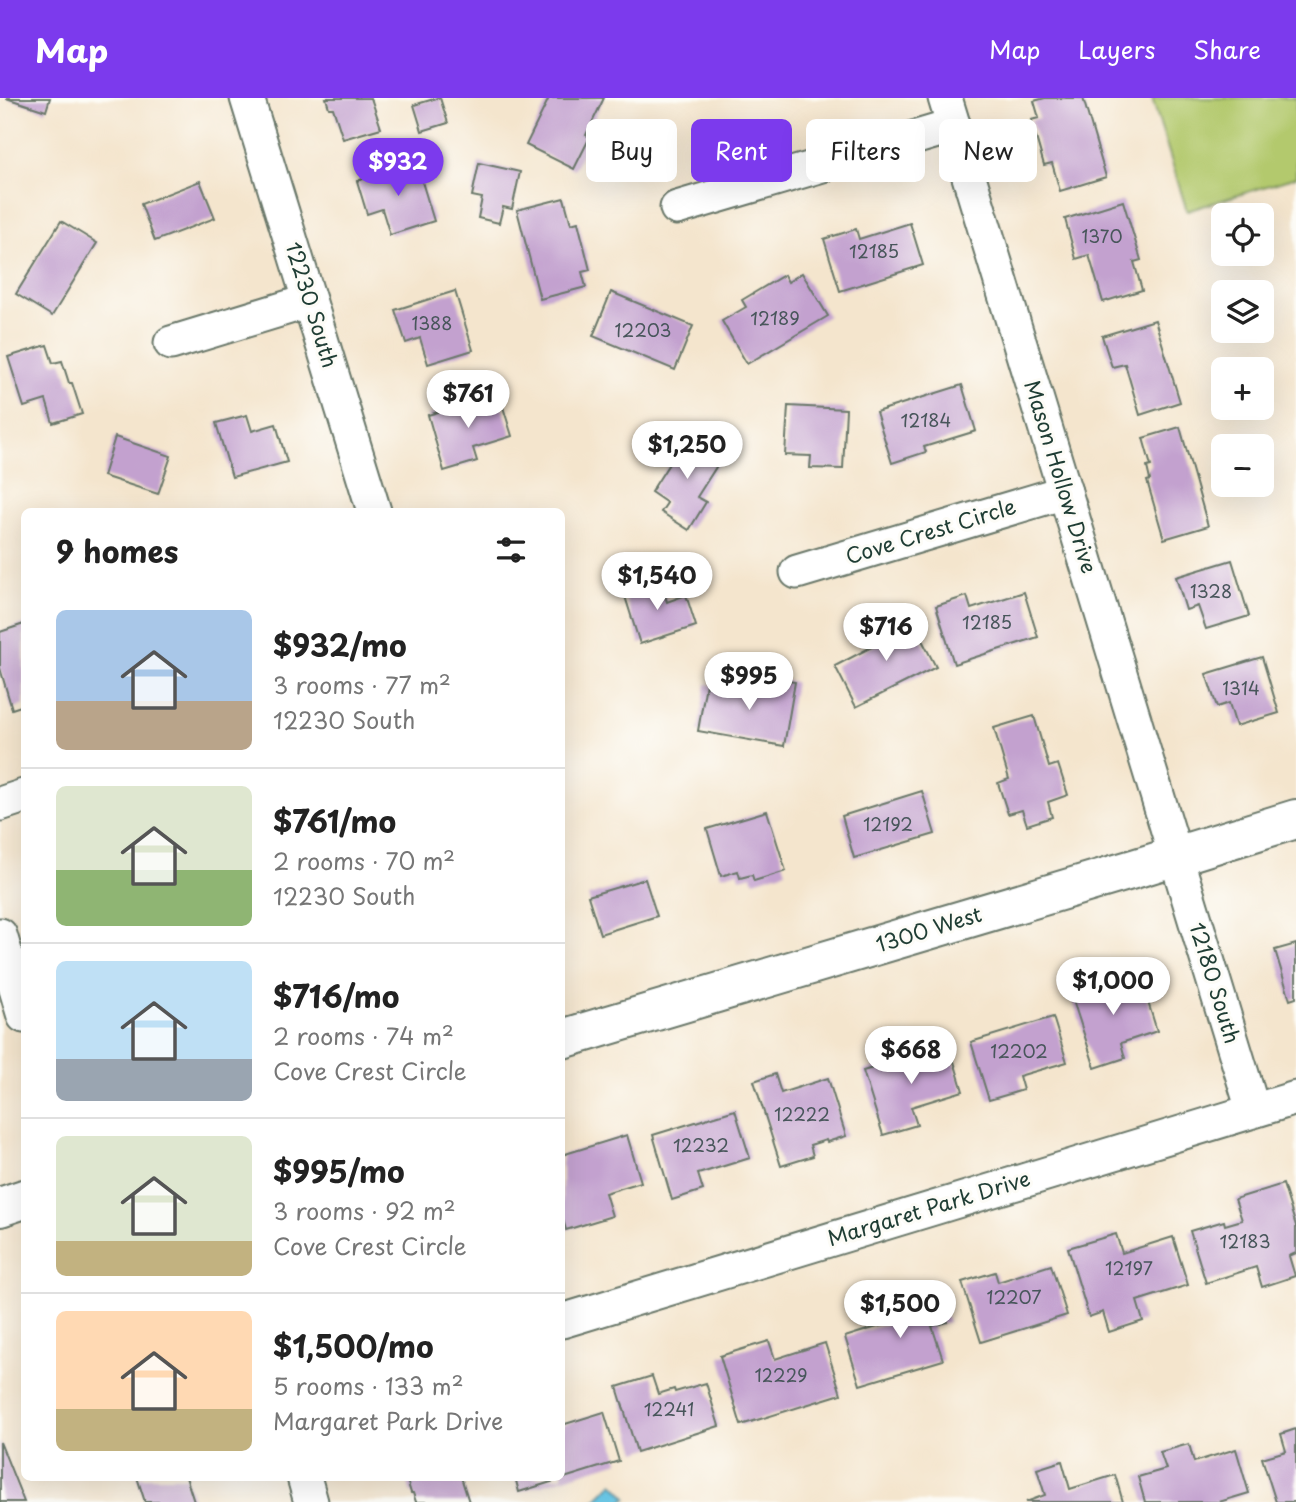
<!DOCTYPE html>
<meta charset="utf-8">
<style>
body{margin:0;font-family:"Playpen Sans",sans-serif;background:#f2f2f2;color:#222;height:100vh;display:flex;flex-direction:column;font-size:26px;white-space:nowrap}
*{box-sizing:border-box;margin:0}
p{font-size:23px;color:#767676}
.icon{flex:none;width:38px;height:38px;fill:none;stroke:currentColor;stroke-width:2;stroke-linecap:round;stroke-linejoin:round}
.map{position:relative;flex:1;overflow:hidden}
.panel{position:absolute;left:21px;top:410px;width:544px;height:973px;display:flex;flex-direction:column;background:#fff;border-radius:10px;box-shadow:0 7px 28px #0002}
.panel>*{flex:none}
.hud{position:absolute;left:586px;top:21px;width:604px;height:63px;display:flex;gap:14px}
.controls{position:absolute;left:1211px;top:105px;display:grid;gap:14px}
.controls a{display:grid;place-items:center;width:63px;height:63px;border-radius:10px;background:#fff;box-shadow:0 7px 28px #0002;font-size:35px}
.price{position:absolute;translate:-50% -60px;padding:0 16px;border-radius:24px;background:#fff;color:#222;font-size:23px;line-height:46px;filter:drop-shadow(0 2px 4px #0008)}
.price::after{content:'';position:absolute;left:50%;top:42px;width:21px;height:16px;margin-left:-10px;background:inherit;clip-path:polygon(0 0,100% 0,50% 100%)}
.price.active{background:#7c3aed;color:#fff}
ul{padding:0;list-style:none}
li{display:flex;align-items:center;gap:21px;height:175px;padding:0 35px}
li+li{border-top:2px solid #e0e0e0}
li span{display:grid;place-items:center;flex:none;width:196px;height:140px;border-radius:10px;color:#555}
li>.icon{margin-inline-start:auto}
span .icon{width:84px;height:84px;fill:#fffc;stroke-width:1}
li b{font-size:30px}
h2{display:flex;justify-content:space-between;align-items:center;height:84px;padding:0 35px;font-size:30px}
.tag{padding:0 24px;border-radius:10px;background:#fff;box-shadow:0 7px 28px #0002;font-size:24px;line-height:63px}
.tag.active{background:#7c3aed;color:#fff}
header{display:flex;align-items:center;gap:42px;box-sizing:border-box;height:98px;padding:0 35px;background:#7c3aed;color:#fff}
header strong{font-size:33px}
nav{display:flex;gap:38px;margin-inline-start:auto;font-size:24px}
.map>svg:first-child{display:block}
.green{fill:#b3c96d;stroke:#698350;stroke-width:2}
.water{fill:#64c2e2;stroke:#42808b;stroke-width:2}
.building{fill:#c3a1cf}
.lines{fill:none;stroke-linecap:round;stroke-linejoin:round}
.minor-casing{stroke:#6a786a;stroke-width:37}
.tertiary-casing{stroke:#6a786a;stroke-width:42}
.minor{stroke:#fff;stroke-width:33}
.tertiary{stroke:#fff;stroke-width:38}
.labels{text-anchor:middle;stroke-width:6;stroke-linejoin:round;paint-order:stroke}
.number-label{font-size:18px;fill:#48565b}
.street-label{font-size:21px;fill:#1f3d34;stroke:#fdfcf7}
</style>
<header>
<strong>Map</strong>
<nav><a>Map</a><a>Layers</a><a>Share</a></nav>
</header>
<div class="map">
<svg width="1296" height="1404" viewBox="0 0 1296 1404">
<rect width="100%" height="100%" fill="#fdfcf7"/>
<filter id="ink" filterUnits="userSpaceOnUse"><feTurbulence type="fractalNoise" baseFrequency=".0143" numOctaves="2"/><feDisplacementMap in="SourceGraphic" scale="14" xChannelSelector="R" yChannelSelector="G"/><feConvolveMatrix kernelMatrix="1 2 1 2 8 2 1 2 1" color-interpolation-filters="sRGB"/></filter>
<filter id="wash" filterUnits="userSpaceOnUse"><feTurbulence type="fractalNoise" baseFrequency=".00686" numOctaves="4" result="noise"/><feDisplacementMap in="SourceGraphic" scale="28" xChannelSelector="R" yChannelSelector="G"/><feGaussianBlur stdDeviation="1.57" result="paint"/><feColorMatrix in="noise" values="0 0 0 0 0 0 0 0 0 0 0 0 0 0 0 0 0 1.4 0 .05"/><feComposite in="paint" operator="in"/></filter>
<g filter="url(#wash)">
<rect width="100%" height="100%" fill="#f4e5cd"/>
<polygon class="green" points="1152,0 1296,0 1296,79 1187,113"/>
<polygon class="water" points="613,1385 627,1399 622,1404 594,1404"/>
<g id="blocks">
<g class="building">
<polygon points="6,0 50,0 46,13"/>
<polygon points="326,0 371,0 381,30 343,41 333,10 329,10"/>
<polygon points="437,0 440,0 448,25 422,33 414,7"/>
<polygon points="549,0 604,0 586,37 590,39 574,71 526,47"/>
<polygon points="1045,0 1083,0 1106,79 1060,93 1052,65 1044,67 1031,22 1039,20 1034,3"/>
<polygon points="416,64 434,123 390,137 382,111 367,116 357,83"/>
<polygon points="479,65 520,74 512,111 503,109 499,125 478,120 482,100 472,98"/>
<polygon points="200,83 215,120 155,143 141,106"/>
<polygon points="564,100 571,126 578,124 590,172 582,174 586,189 540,201 517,112"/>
<polygon points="1123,103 1141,162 1134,164 1142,192 1103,204 1089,157 1076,161 1065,121"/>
<polygon points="61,123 97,145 52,218 16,196"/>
<polygon points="910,125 923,167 840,193 824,141 856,131 859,141"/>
<polygon points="802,175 828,218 747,266 722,223 746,209 742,202 784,177 788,184"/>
<polygon points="455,193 473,252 428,266 420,240 406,245 395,212"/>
<polygon points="611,194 693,228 675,272 593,238"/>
<polygon points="1155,222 1180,304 1140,317 1125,266 1112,269 1102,238"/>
<polygon points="47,247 53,265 62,263 69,285 72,285 82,316 53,325 46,302 24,309 8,259"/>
<polygon points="962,287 976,333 924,349 926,354 892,365 876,314"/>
<polygon points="499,296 512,338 473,350 477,363 444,373 428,317"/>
<polygon points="788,308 846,311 843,371 810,370 811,358 785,357"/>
<polygon points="247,317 252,333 276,326 287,364 232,379 216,325"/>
<polygon points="1180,329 1208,428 1164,441 1147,383 1150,382 1147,369 1151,368 1143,340"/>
<polygon points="688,336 723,358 697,399 706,404 689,432 661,414 667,405 651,394"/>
<polygon points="115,339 171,358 158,396 103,378"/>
<polygon points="1232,462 1249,518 1206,531 1198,508 1186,512 1176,479"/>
<polygon points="660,481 667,504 686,497 696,528 640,546 623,492"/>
<polygon points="1024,494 1038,539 954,566 936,508 967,498 971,511"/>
<polygon points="909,517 936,569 856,609 835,568 883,543 878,533"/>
<polygon points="24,526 24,607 12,611 0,570 0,534"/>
<polygon points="1262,559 1279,615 1236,628 1229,605 1217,609 1206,576"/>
<polygon points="762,579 795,584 784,648 698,633 706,586 759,595"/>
<polygon points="1034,618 1049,669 1058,666 1068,697 1048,704 1052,719 1027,727 1022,712 1008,716 998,685 1009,681 994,630"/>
<polygon points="922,693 935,736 854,760 842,718"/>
<polygon points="767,713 786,773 754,783 752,777 740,780 738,773 721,778 707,731"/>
<polygon points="645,781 657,818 600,836 588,798"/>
<polygon points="1296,846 1296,900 1290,902 1275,852"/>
<polygon points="1139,875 1157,933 1121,945 1125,960 1095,970 1071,896"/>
<polygon points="1053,919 1067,964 1019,978 1023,992 989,1002 971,944"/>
<polygon points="949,947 963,993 911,1009 917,1027 883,1037 863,973"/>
<polygon points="775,976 781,995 828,980 846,1038 827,1044 826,1042 810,1047 813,1058 781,1068 754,983"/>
<polygon points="735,1012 750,1060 698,1076 703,1092 672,1102 653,1037"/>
<polygon points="627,1037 641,1084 605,1095 612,1118 566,1132 562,1118 562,1057"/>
<polygon points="1283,1086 1296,1128 1296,1155 1289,1158 1295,1178 1262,1189 1256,1169 1206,1185 1190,1133 1224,1123 1225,1127 1242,1122 1235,1101"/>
<polygon points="1116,1136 1122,1155 1173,1139 1188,1187 1137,1203 1143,1223 1109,1234 1103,1214 1089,1219 1068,1150"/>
<polygon points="1051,1167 1067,1217 981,1244 962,1184 995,1174 998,1184"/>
<polygon points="937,1191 948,1224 932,1228 943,1262 860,1287 845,1239 896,1223 891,1205"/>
<polygon points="769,1243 775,1261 825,1245 841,1296 741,1327 720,1258"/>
<polygon points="652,1278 658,1296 674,1291 675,1294 706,1285 719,1328 637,1354 617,1289"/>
<polygon points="604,1314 619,1363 519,1394 515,1379 562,1379 562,1327"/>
<polygon points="1296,1331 1296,1404 1276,1404 1262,1360 1286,1353 1281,1336"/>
<polygon points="0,1344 24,1404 0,1404"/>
<polygon points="1189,1346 1194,1364 1236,1351 1249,1395 1219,1404 1145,1404 1138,1379 1166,1371 1160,1354"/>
<polygon points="1062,1363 1070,1391 1115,1377 1123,1404 1026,1404 1045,1397 1037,1371"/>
<polygon points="137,1379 186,1379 194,1404 145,1404"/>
<polygon points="406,1379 461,1379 469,1404 416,1404 413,1395 411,1395"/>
</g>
</g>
</g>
<g filter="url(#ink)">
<use href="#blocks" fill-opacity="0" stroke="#6a786a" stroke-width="2"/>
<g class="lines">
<g class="minor-casing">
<g id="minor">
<polyline points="247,0 374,413"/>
<polyline points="945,0 1253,1012"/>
<polyline points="677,110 954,28"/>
<polyline points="171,245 309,203"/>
<polyline points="797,474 1065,394"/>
<polyline points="0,706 24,698"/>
<polyline points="0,837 24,918"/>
<polyline points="562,1223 1296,1000"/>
<polyline points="304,1379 311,1404"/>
</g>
</g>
<g class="tertiary-casing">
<g id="tertiary">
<polyline points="562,941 1137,770 1296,721"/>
<polyline points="0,1109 24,1101"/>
</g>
</g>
<use href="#minor" class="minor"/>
<use href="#tertiary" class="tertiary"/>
</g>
</g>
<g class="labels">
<g class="number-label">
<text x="1102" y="145">1370</text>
<text x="874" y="160">12185</text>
<text x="775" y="227">12189</text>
<text x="432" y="232">1388</text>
<text x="643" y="239">12203</text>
<text x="926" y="329">12184</text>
<text x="1211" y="500">1328</text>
<text x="987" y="531">12185</text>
<text x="1241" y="597">1314</text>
<text x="888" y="733">12192</text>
<text x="1019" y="960">12202</text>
<text x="802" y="1023">12222</text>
<text x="701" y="1054">12232</text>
<text x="1245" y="1150">12183</text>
<text x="1129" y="1177">12197</text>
<text x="1014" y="1206">12207</text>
<text x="781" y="1284">12229</text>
<text x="669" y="1318">12241</text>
</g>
<g class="street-label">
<text transform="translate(311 207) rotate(73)" y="7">12230 South</text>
<text transform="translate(1060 379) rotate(73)" y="7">Mason Hollow Drive</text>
<text transform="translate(931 434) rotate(-17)" y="7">Cove Crest Circle</text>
<text transform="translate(929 832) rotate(-17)" y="7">1300 West</text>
<text transform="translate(1214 885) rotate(73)" y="7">12180 South</text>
<text transform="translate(929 1111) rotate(-17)" y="7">Margaret Park Drive</text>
</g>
</g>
</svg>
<div class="controls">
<a><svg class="icon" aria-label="locate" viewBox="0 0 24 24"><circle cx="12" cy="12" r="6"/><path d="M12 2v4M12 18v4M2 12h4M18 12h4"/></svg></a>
<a><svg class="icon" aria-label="layers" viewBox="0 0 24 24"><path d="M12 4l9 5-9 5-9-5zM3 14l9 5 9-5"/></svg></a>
<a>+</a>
<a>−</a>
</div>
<b class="price active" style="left:398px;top:100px">$932</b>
<b class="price" style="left:468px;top:332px">$761</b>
<b class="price" style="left:687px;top:383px">$1,250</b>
<b class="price" style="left:657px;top:514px">$1,540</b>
<b class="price" style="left:886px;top:565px">$716</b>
<b class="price" style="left:749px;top:614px">$995</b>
<b class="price" style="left:1113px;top:919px">$1,000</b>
<b class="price" style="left:911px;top:988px">$668</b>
<b class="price" style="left:900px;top:1242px">$1,500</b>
<div class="hud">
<a class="tag">Buy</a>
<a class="tag active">Rent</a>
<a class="tag">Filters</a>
<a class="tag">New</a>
</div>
<section class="panel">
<h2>9 homes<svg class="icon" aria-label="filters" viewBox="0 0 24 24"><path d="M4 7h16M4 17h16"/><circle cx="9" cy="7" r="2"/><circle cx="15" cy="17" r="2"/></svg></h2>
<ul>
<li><span style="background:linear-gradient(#a9c7e8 65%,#b9a48a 0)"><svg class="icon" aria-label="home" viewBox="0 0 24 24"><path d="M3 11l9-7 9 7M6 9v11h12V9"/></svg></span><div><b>$932/mo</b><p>3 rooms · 77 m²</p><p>12230 South</p></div></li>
<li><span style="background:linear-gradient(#dfe7d0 60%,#8fb573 0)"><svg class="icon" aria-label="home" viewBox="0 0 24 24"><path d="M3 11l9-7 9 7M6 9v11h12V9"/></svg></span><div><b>$761/mo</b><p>2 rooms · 70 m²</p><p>12230 South</p></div></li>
<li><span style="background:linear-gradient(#bfe0f5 70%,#9aa5b1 0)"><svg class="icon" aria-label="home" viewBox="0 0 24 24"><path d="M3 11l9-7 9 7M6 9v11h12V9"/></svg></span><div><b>$716/mo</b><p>2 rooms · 74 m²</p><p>Cove Crest Circle</p></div></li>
<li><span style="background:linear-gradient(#dfe7d0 75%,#c2b280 0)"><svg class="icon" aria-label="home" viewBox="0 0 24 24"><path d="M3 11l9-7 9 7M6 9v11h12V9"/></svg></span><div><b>$995/mo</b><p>3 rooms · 92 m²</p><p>Cove Crest Circle</p></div></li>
<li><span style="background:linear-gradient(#ffd9b3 70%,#c2b280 0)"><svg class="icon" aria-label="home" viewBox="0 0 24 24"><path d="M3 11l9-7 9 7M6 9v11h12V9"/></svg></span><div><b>$1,500/mo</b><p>5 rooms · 133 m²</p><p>Margaret Park Drive</p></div></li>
</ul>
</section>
</div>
